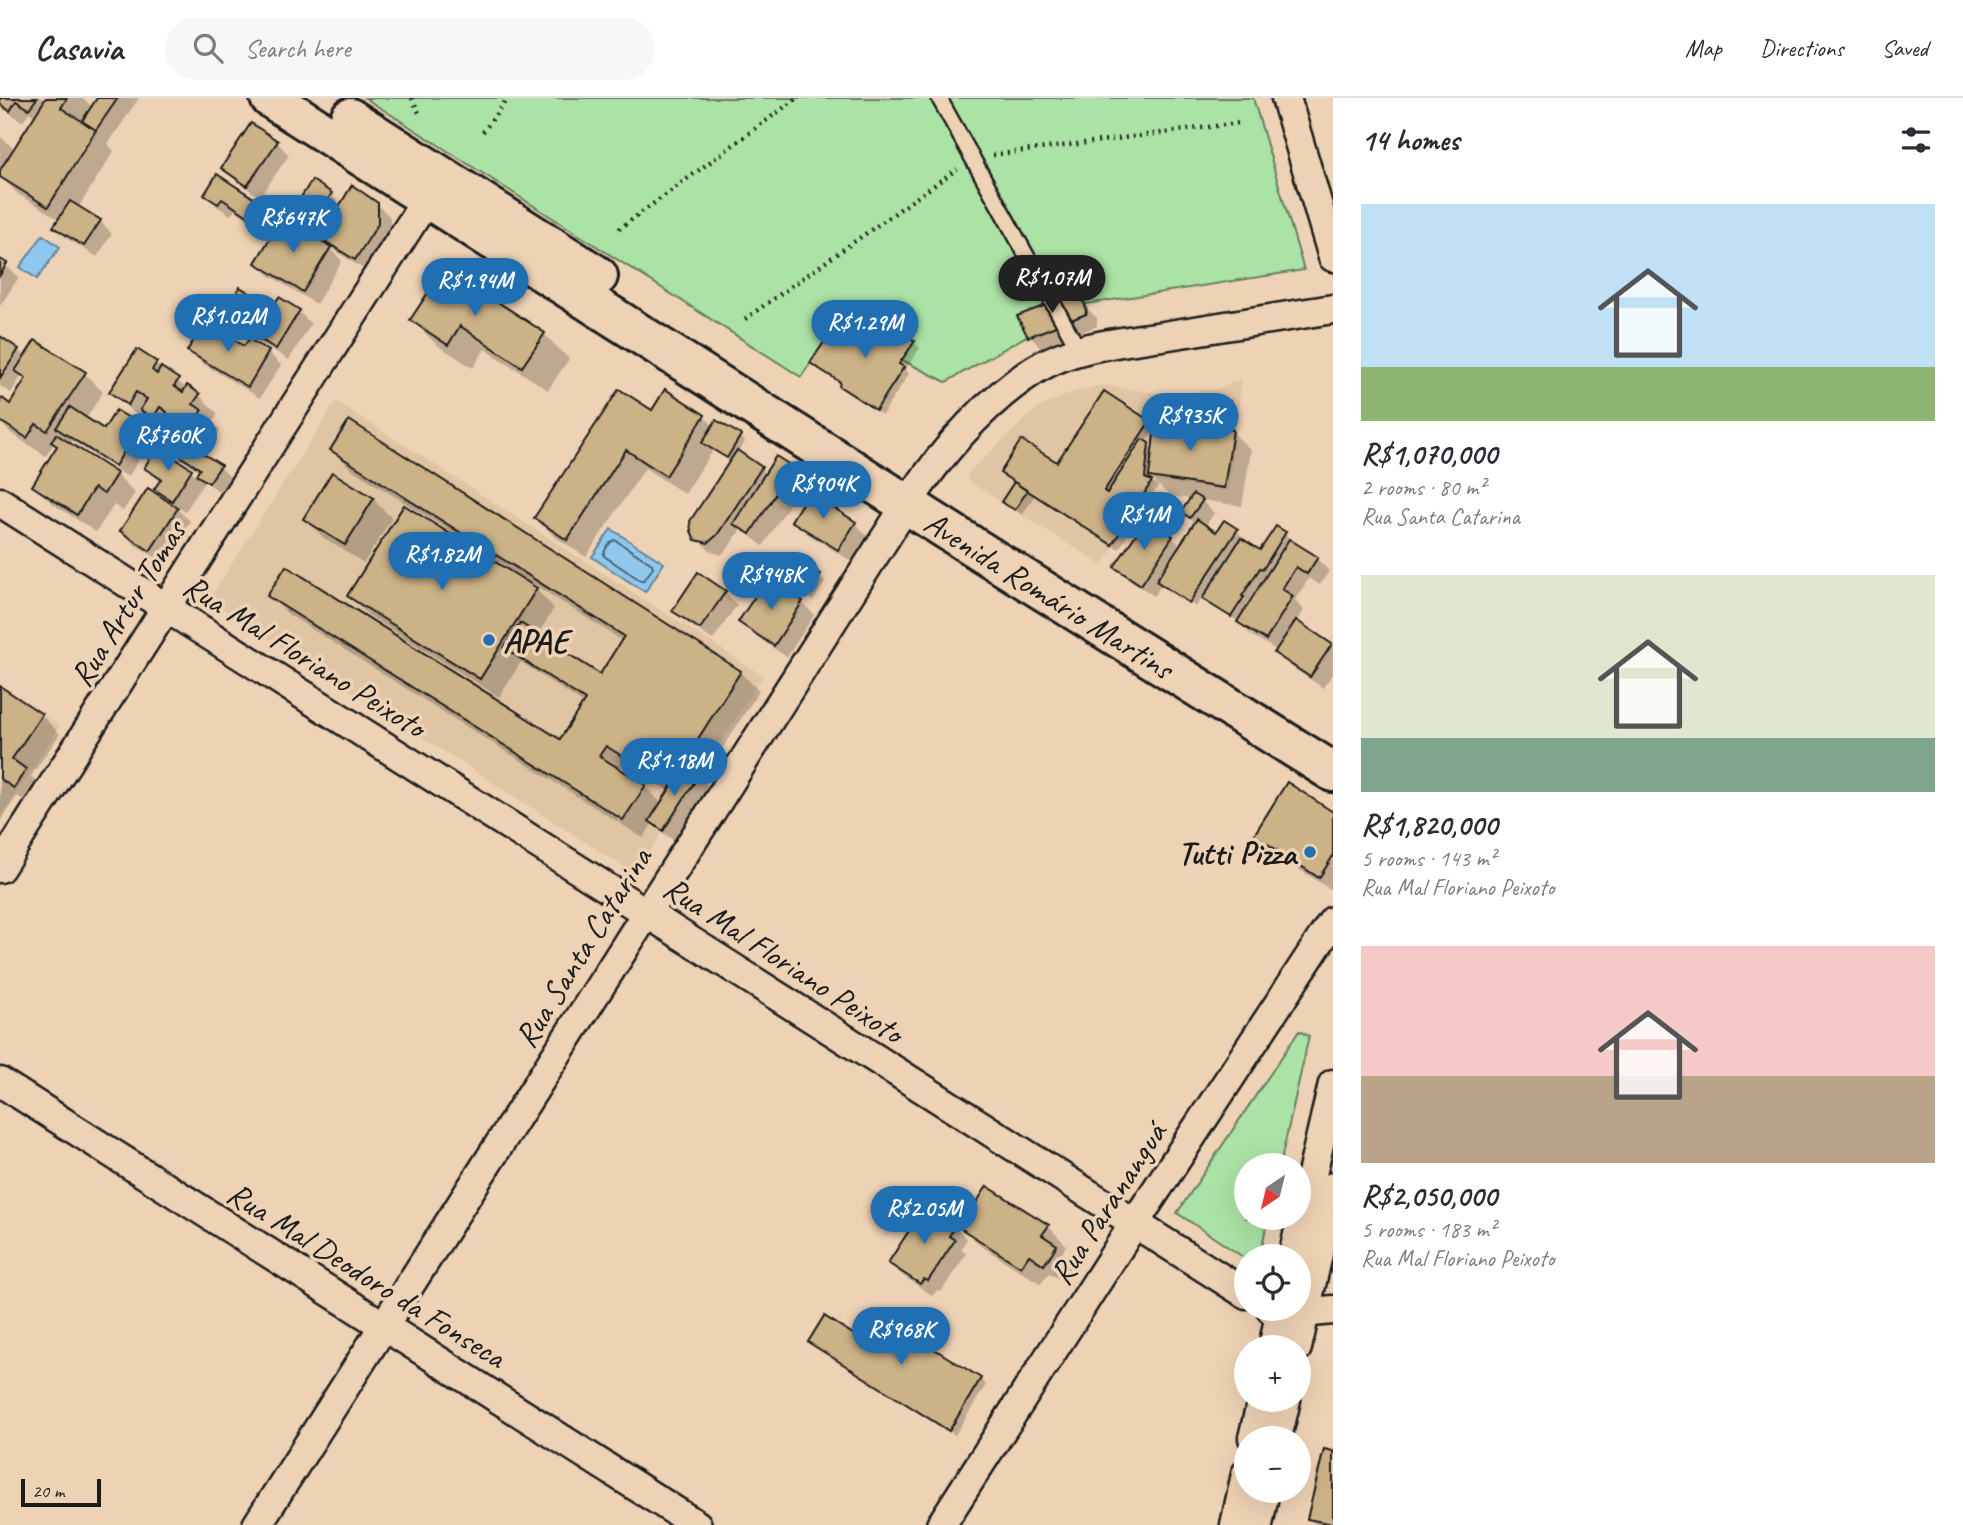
<!DOCTYPE html>
<meta charset="utf-8">
<style>
body{margin:0;font-family:Caveat,sans-serif;background:#f7f7f7;color:#2b2b33;height:100vh;display:flex;flex-direction:column;font-size:26px;white-space:nowrap}
*{box-sizing:border-box;margin:0}
p{font-size:23px;color:#7c7c81}
.icon{flex:none;width:38px;height:38px;fill:none;stroke:currentColor;stroke-width:2;stroke-linecap:round;stroke-linejoin:round}
.map{position:relative;flex:1;overflow:hidden}
.side{display:flex;flex-direction:column;background:#fff;width:630px}
.side>*{flex:none}
.needle{width:46px;rotate:215deg}
.controls{position:absolute;left:1234px;top:1055px;display:grid;gap:14px}
.controls a{display:grid;place-items:center;width:77px;height:77px;border-radius:50%;background:#fff;box-shadow:0 7px 28px #0002;font-size:35px}
.scale{position:absolute;left:21px;bottom:18px;width:80px;box-sizing:border-box;padding-left:7px;border:4px solid #1c1c1c;border-top:0;font-size:19px;line-height:24px;white-space:nowrap;color:#1c1c1c;-webkit-text-stroke:5px #eed2b5;paint-order:stroke}
.price{position:absolute;translate:-50% -60px;padding:0 16px;border-radius:24px;background:#1f6fb2;color:#fff;font-size:23px;line-height:46px;filter:drop-shadow(0 2px 4px #0008)}
.price::after{content:'';position:absolute;left:50%;top:42px;width:21px;height:16px;margin-left:-10px;background:inherit;clip-path:polygon(0 0,100% 0,50% 100%)}
.price.active{background:#222;color:#fff}
ul{padding:0;list-style:none}
li{display:grid;align-content:center;gap:14px;height:371px;padding:0 28px}
li span{display:grid;place-items:center;height:217px;border-radius:0px;color:#555}
li>.icon{margin-inline-start:auto}
span .icon{width:126px;height:126px;fill:#fffc;stroke-width:1}
li b{font-size:30px}
h2{display:flex;justify-content:space-between;align-items:center;height:84px;padding:0 28px;font-size:30px}
header{display:flex;align-items:center;gap:42px;box-sizing:border-box;height:98px;padding:0 35px;background:#fff;border-bottom:2px solid #e1e1e2}
header strong{font-size:33px}
nav{display:flex;gap:38px;margin-inline-start:auto;font-size:24px}
.search{width:490px;height:63px;background:#f7f7f7;display:flex;align-items:center;gap:18px;box-sizing:border-box;padding:0 24px;border-radius:38px;color:#7c7c81;font-size:26px}
main{display:flex;flex:1;min-height:0}
.map>svg:first-child{display:block}
.built{fill:#e0c5a4}
.green{fill:#abe2a5;stroke:#647f60;stroke-width:2}
.water{fill:#8fc8ee;stroke:#61839a;stroke-width:2}
.shadow{fill:#0003;fill-rule:evenodd}
.lines{fill:none;stroke-linecap:round;stroke-linejoin:round}
.shore{stroke:#4a6170;stroke-width:2}
.building{fill:#ccb287;stroke:#1c1c1c;stroke-width:2}
.service-casing{stroke:#1c1c1c;stroke-width:19}
.minor-casing{stroke:#1c1c1c;stroke-width:33}
.secondary-casing{stroke:#1c1c1c;stroke-width:44}
.path{stroke:#1c1c1c;stroke-width:4.5;stroke-dasharray:2 5;stroke-linecap:butt}
.service{stroke:#eed2b5;stroke-width:14}
.minor{stroke:#eed2b5;stroke-width:28}
.secondary{stroke:#eed2b5;stroke-width:38}
.poi-dot{fill:#1f6fb2;stroke:#eed2b5;stroke-width:2.5}
.labels{text-anchor:middle;stroke-width:7;stroke-linejoin:round;paint-order:stroke}
.street-label{font-size:33px;fill:#1c1c1c;stroke:#eed2b5}
.poi-label{font-size:33px;font-weight:bold;fill:#1c1c1c;stroke:#eed2b5;text-anchor:start}
</style>
<header>
<strong>Casavia</strong>
<div class="search"><svg class="icon" aria-label="search" viewBox="0 0 24 24"><circle cx="10" cy="10" r="6"/><path d="M15 15l6 6"/></svg>Search here</div>
<nav><a>Map</a><a>Directions</a><a>Saved</a></nav>
</header>
<main>
<div class="map">
<svg width="1333" height="1427" viewBox="0 0 1333 1427">
<rect width="100%" height="100%" fill="#eed2b5"/>
<filter id="ink" filterUnits="userSpaceOnUse"><feTurbulence type="fractalNoise" baseFrequency=".0143" numOctaves="2"/><feDisplacementMap in="SourceGraphic" scale="14" xChannelSelector="R" yChannelSelector="G"/><feConvolveMatrix kernelMatrix="1 2 1 2 8 2 1 2 1" color-interpolation-filters="sRGB"/></filter>
<g filter="url(#ink)">
<g class="built">
<polygon points="1242,281 1228,392 1158,383 1102,467 968,383 967,375 1037,310 1073,294 1102,287 1156,295 1187,295 1217,291"/>
<polygon points="336,303 763,578 637,773 630,773 215,506 211,498"/>
<polygon points="0,588 60,628 0,720"/>
</g>
<g class="green">
<polygon points="365,0 1253,0 1304,172 1086,206 1087,215 1086,216 1025,239 946,284 902,262 847,230 842,233 835,229 801,279"/>
<polygon points="1299,933 1309,938 1280,1067 1246,1068 1246,1120 1268,1120 1260,1158 1246,1158 1246,1161 1177,1115"/>
</g>
<g class="water">
<polygon points="43,137 60,149 37,181 20,169"/>
<polygon points="611,431 664,465 645,494 592,459"/>
</g>
<g class="shadow">
<polygon points="0,0 83,0 93,10 99,0 139,0 108,46 114,53 78,110 100,123 112,136 97,159 68,141 55,128 60,122 18,96 0,78 0,38 15,52 36,19 29,14 23,24 0,9"/>
<polygon points="277,44 289,57 260,99 235,82 223,69"/>
<polygon points="206,96 269,113 281,125 284,122 331,151 342,163 316,206 269,177 257,165 274,137 235,112 231,117 218,109"/>
<polygon points="330,96 342,108 377,106 390,119 390,139 368,174 334,152 323,139 305,127 293,115"/>
<polygon points="0,163 19,179 0,208"/>
<polygon points="1074,198 1097,220 1097,228 1042,251 1030,238 1019,219"/>
<polygon points="273,212 299,214 311,226 289,262 237,230 224,218"/>
<polygon points="412,222 544,236 569,261 548,292 485,251 473,270 437,247"/>
<path d="M0,240L18,252L26,260L84,275L103,294L86,321L105,333L139,329L143,332L148,325L130,312L111,294L137,253L156,266L187,291L199,297L218,316L212,325L220,332L212,345L202,339L194,352L220,369L232,381L222,396L205,383L185,414L177,408L176,410L190,423L163,464L134,446L122,433L169,404L156,391L161,384L146,370L158,351L191,373L197,378L200,373L181,361L169,348L167,351L152,341L128,379L72,343L70,347L116,376L135,395L123,413L114,407L96,434L53,406L34,388L58,349L54,345L46,358L12,336L0,324V306L10,308L27,282L22,277L11,295L0,288ZM150,319L163,332L173,338L175,334L188,346L172,343L164,335L147,324Z"/>
<polygon points="865,244 914,244 920,250 905,272 909,276 882,317 847,294 841,288 842,285 813,265"/>
<polygon points="245,251 268,254 281,267 260,300 202,265 189,252"/>
<polygon points="666,293 704,319 714,328 740,338 745,344 738,355 767,376 776,361 792,371 804,383 763,448 741,431 729,449 721,457 710,453 697,440 732,364 713,352 685,396 645,370 586,459 555,439 536,420 652,314"/>
<path d="M1105,295L1149,325L1155,330L1145,345L1153,352L1212,330L1206,324L1229,305L1235,311L1233,331H1229L1251,352L1242,408L1201,402L1214,415L1205,429L1217,436L1237,433L1242,438L1240,442L1261,454L1285,436L1291,441L1289,444L1317,461L1329,473L1320,487L1309,480L1295,502L1304,512L1297,524L1333,549V575L1323,590L1289,567L1277,554L1278,553L1251,537L1238,523L1210,506L1202,499L1196,509L1162,486L1154,498L1129,481L1116,469L1147,423L1172,439L1181,448L1196,426L1183,414L1192,401L1169,398L1151,379L1150,384L1159,387L1119,451L1034,398L1022,417L1004,403L1015,386L1002,375L1057,367ZM1257,489L1260,490L1249,507L1247,505Z"/>
<path d="M332,352L740,574L759,593L702,682L711,690L676,744L663,735L653,725L643,740L288,516L269,497L561,643L584,606L521,564L499,599L368,517L349,498L467,448L469,445L351,371ZM532,485L623,543L601,578L537,538L554,510L531,486ZM625,665L670,694L662,706L645,688L620,673Z"/>
<polygon points="373,401 392,420 364,465 324,440 305,421"/>
<polygon points="793,423 855,425 867,438 851,463 806,435"/>
<polygon points="820,478 825,484 813,503 790,487"/>
<polygon points="725,494 737,507 713,542 687,525 674,512"/>
<polygon points="802,504 814,517 787,559 753,536 740,524"/>
<polygon points="0,590 41,617 60,636 31,678 44,691 33,708 17,698 1,722 0,721"/>
<polygon points="1288,686 1333,716 1333,793 1275,756 1256,737"/>
<polygon points="1048,1128 1066,1147 1062,1155 1074,1167 1064,1184 1049,1175 1041,1186 981,1148 963,1130"/>
<polygon points="955,1129 967,1141 961,1151 966,1156 941,1194 937,1192 933,1198 902,1177 890,1165"/>
<polygon points="858,1241 980,1281 986,1287 955,1337 816,1249"/>
<polygon points="1325,1353 1333,1355 1333,1427 1316,1427 1309,1420"/>
</g>
<g class="lines">
<path class="shore" d="M615,442L652,466L653,470L644,482H640L604,458C603,453 610,443 615,442Z"/>
</g>
<g class="building">
<polygon points="0,0 37,0 29,11 16,3 10,13 0,6"/>
<polygon points="46,0 67,0 61,10 96,32 48,109 0,79 0,72"/>
<polygon points="97,0 118,0 96,32 82,23"/>
<polygon points="251,25 278,43 247,88 221,70"/>
<polygon points="217,76 270,111 260,126 222,101 218,106 204,97"/>
<polygon points="312,82 332,95 310,128 291,115"/>
<polygon points="352,87 378,105 378,126 355,162 320,140"/>
<polygon points="70,103 101,122 84,148 53,129"/>
<polygon points="283,119 331,149 303,194 255,165"/>
<polygon points="0,161 7,165 0,177"/>
<polygon points="445,169 545,235 522,269 460,228 448,247 410,222"/>
<polygon points="240,189 272,209 279,199 300,212 276,251 222,218"/>
<polygon points="1075,196 1085,206 1086,216 1028,239 1017,218"/>
<polygon points="879,219 915,243 899,266 904,269 876,312 839,288 840,284 810,265 835,228 842,233 846,230 864,242"/>
<polygon points="205,224 244,248 249,241 269,253 248,289 187,253"/>
<polygon points="0,238 19,251 0,280"/>
<polygon points="35,242 86,274 47,333 36,326 27,340 0,323 0,303 2,300 10,306 26,280 15,273"/>
<polygon points="137,251 157,264 152,272 157,276 161,269 179,281 174,288 183,294 187,287 200,296 193,306 202,312 192,327 183,321 176,332 162,323 167,314 160,309 153,320 140,312 147,301 136,294 128,307 109,294"/>
<polygon points="619,291 652,312 665,291 705,317 666,378 626,352 567,442 534,420"/>
<polygon points="1104,293 1150,323 1104,393 1107,395 1142,341 1149,345 1145,380 1152,383 1112,447 1000,375 1021,342 1057,364"/>
<polygon points="1230,303 1228,326 1204,325 1203,304"/>
<polygon points="70,309 104,331 116,312 141,327 115,368 56,330"/>
<polygon points="1156,320 1233,332 1224,390 1149,379"/>
<polygon points="148,322 168,336 161,346 140,333"/>
<polygon points="349,322 741,573 682,666 667,654 652,677 606,648 599,658 646,687 623,722 267,498 286,468 560,641 585,602 504,550 520,525 600,576 624,538 330,352"/>
<polygon points="716,322 741,337 727,360 702,345"/>
<polygon points="56,336 117,375 104,396 94,390 77,417 32,388 57,348 51,344"/>
<polygon points="174,337 221,367 209,385 196,377 200,371 166,349"/>
<polygon points="157,349 192,371 172,403 154,391 161,381 144,370"/>
<polygon points="737,352 762,369 717,437 708,445 695,442 691,433 690,423"/>
<polygon points="776,358 793,369 750,436 733,426"/>
<polygon points="332,374 374,400 345,447 303,421"/>
<polygon points="1014,384 1027,393 1015,412 1001,404"/>
<polygon points="148,390 178,410 150,453 120,433"/>
<polygon points="809,394 856,424 838,452 791,423"/>
<polygon points="1193,396 1203,402 1190,420 1181,414"/>
<polygon points="404,407 537,490 480,581 347,498"/>
<polygon points="1147,420 1173,438 1141,487 1114,469"/>
<polygon points="1197,421 1216,434 1224,422 1238,431 1189,505 1156,483"/>
<polygon points="1276,428 1286,434 1263,471 1260,470 1242,498 1244,499 1231,519 1202,501 1241,440 1260,452"/>
<polygon points="1289,441 1318,459 1307,476 1296,469 1282,491 1293,498 1266,542 1237,524"/>
<polygon points="802,465 821,476 806,499 788,487"/>
<polygon points="698,474 726,493 700,531 672,513"/>
<polygon points="767,480 803,503 774,548 738,524"/>
<polygon points="1296,522 1332,546 1310,579 1274,555"/>
<polygon points="0,588 42,616 12,661 26,671 14,690 0,681"/>
<polygon points="685,667 699,677 663,733 649,723"/>
<polygon points="1287,684 1333,714 1333,758 1319,780 1254,737"/>
<polygon points="987,1088 1049,1127 1042,1137 1057,1147 1044,1167 1029,1157 1021,1169 960,1130"/>
<polygon points="925,1108 956,1128 949,1138 955,1142 928,1183 924,1181 920,1186 888,1165"/>
<polygon points="873,1213 981,1280 949,1333 808,1244 824,1218 858,1239"/>
<polygon points="1324,1351 1333,1353 1333,1426 1307,1421"/>
</g>
<g class="lines">
<g class="service-casing">
<polyline id="service" points="939,0 1079,252"/>
</g>
<g class="minor-casing">
<g id="minor">
<polyline points="1286,0 1333,159"/>
<polyline points="0,404 1246,1196"/>
<polyline points="0,770 437,85"/>
<polyline points="0,984 697,1427"/>
<polyline points="1293,1158 1333,986"/>
<polyline points="1271,1211 1280,1217 1333,1212"/>
<polyline points="1273,1250 1281,1211"/>
<polyline points="1297,1250 1333,1089"/>
<polyline points="1253,1340 1262,1302"/>
<polyline points="1277,1340 1286,1302"/>
<path d="M257,1427L907,406C941,355 984,304 1036,271C1075,247 1124,244 1169,237C1224,228 1278,220 1333,211"/>
<polyline points="941,1427 1134,1126 1333,823"/>
<polyline points="1235,1427 1246,1376"/>
<polyline points="1258,1427 1265,1393"/>
</g>
</g>
<g class="secondary-casing">
<g id="secondary">
<path id="s1" d="M270,0L980,453L1333,674"/>
<polyline points="350,20 598,178"/>
</g>
</g>
<g class="path">
<polyline points="412,0 420,17"/>
<polyline points="483,34 508,0"/>
<polyline points="993,57 1239,25"/>
<polyline points="619,131 797,0"/>
<polyline points="745,221 957,71"/>
</g>
<use href="#service" class="service"/>
<use href="#minor" class="minor"/>
<use href="#secondary" class="secondary"/>
</g>
</g>
<g class="poi-dot">
<circle cx="489" cy="542" r="7"/>
<circle cx="1310" cy="754" r="7"/>
</g>
<g class="labels">
<g class="street-label">
<text dy="12" stroke="none"><textPath href="#s1" startOffset="924">Avenida Romário Martins</textPath></text>
<text transform="translate(127 505) rotate(-58)" y="12">Rua Artur Tomas</text>
<text transform="translate(305 557) rotate(32)" y="12">Rua Mal Floriano Peixoto</text>
<text transform="translate(582 849) rotate(-58)" y="12">Rua Santa Catarina</text>
<text transform="translate(784 861) rotate(33)" y="12">Rua Mal Floriano Peixoto</text>
<text transform="translate(1107 1105) rotate(-57)" y="12">Rua Parananguá</text>
<text transform="translate(367 1176) rotate(32)" y="12">Rua Mal Deodoro da Fonseca</text>
</g>
<g class="poi-label">
<text x="503" y="554">APAE</text>
<text x="1296" y="766" text-anchor="end">Tutti Pizza</text>
</g>
</g>
</svg>
<div class="controls">
<a><svg class="needle" viewBox="-14 -14 28 28"><path d="M0-13l5 13h-10z" fill="#e53935"/><path d="M0 13l5-13h-10z" fill="#7c7c81"/></svg></a>
<a><svg class="icon" aria-label="locate" viewBox="0 0 24 24"><circle cx="12" cy="12" r="6"/><path d="M12 2v4M12 18v4M2 12h4M18 12h4"/></svg></a>
<a>+</a>
<a>−</a>
</div>
<div class="scale">20 m</div>
<b class="price" style="left:293px;top:157px">R$647K</b>
<b class="price active" style="left:1052px;top:217px">R$1.07M</b>
<b class="price" style="left:475px;top:220px">R$1.94M</b>
<b class="price" style="left:228px;top:256px">R$1.02M</b>
<b class="price" style="left:865px;top:262px">R$1.29M</b>
<b class="price" style="left:1190px;top:355px">R$935K</b>
<b class="price" style="left:168px;top:375px">R$760K</b>
<b class="price" style="left:823px;top:423px">R$904K</b>
<b class="price" style="left:1144px;top:454px">R$1M</b>
<b class="price" style="left:442px;top:494px">R$1.82M</b>
<b class="price" style="left:771px;top:514px">R$948K</b>
<b class="price" style="left:674px;top:700px">R$1.18M</b>
<b class="price" style="left:924px;top:1148px">R$2.05M</b>
<b class="price" style="left:901px;top:1269px">R$968K</b>
</div>
<section class="side">
<h2>14 homes<svg class="icon" aria-label="filters" viewBox="0 0 24 24"><path d="M4 7h16M4 17h16"/><circle cx="9" cy="7" r="2"/><circle cx="15" cy="17" r="2"/></svg></h2>
<ul>
<li><span style="background:linear-gradient(#bfe0f5 75%,#8fb573 0)"><svg class="icon" aria-label="home" viewBox="0 0 24 24"><path d="M3 11l9-7 9 7M6 9v11h12V9"/></svg></span><div><b>R$1,070,000</b><p>2 rooms · 80 m²</p><p>Rua Santa Catarina</p></div></li>
<li><span style="background:linear-gradient(#dfe7d0 75%,#7fa58c 0)"><svg class="icon" aria-label="home" viewBox="0 0 24 24"><path d="M3 11l9-7 9 7M6 9v11h12V9"/></svg></span><div><b>R$1,820,000</b><p>5 rooms · 143 m²</p><p>Rua Mal Floriano Peixoto</p></div></li>
<li><span style="background:linear-gradient(#f6c9c9 60%,#b9a48a 0)"><svg class="icon" aria-label="home" viewBox="0 0 24 24"><path d="M3 11l9-7 9 7M6 9v11h12V9"/></svg></span><div><b>R$2,050,000</b><p>5 rooms · 183 m²</p><p>Rua Mal Floriano Peixoto</p></div></li>
</ul>
</section>
</main>
